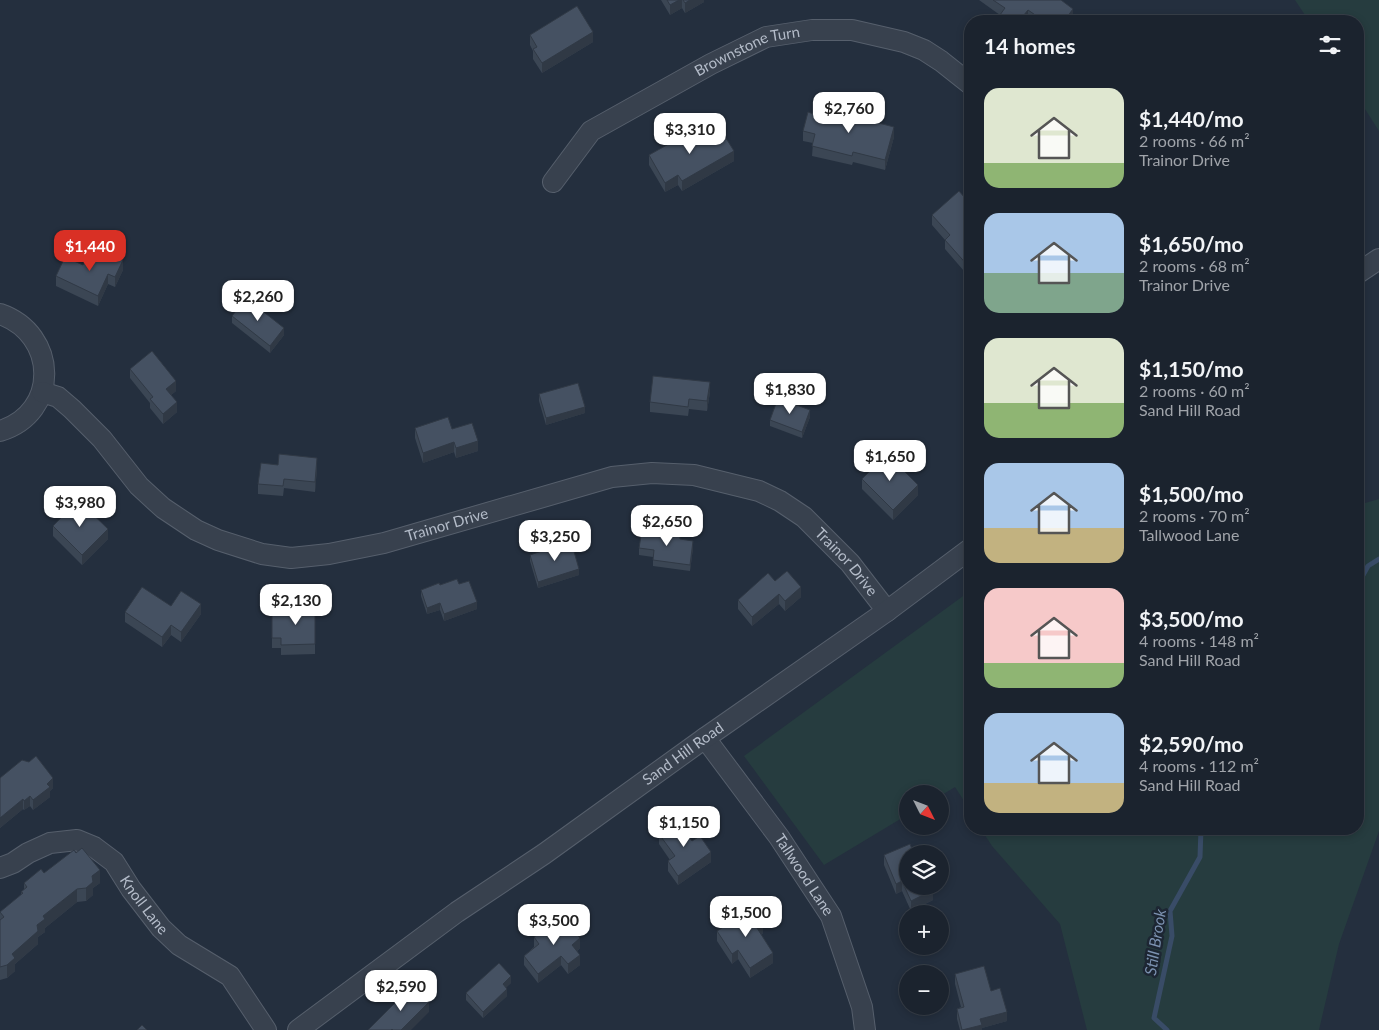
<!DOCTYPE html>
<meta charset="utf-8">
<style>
body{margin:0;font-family:Lato,sans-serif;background:#282f3a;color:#f1f3f6;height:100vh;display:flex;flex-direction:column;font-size:19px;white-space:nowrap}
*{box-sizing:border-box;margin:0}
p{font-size:16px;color:#a0a4aa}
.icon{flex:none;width:28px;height:28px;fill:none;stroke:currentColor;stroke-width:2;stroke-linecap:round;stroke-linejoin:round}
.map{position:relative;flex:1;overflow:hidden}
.sheet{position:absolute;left:964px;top:15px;width:400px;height:820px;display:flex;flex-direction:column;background:#1b232e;border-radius:20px;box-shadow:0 2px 8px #0003,0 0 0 1px #39404a}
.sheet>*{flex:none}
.needle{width:32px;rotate:132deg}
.tools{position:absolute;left:899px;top:785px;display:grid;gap:10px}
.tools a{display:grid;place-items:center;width:50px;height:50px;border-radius:50%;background:#1b232e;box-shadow:0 2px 8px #0003,0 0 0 1px #39404a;font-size:25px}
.price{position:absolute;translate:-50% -42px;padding:0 11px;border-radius:10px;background:#fff;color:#222;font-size:16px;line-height:32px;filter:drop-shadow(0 1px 2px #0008)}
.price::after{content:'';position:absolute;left:50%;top:30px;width:15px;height:11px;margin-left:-8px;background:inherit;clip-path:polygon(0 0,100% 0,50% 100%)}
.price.current{background:#d93025;color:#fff}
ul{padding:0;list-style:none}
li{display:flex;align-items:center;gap:15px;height:125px;padding:0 20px}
li span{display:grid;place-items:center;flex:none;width:140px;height:100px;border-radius:15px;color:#555}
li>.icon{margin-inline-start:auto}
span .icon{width:60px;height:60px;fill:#fffc;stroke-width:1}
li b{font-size:21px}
h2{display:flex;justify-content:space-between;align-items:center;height:60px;padding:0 20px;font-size:21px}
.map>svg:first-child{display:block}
.green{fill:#263c3f}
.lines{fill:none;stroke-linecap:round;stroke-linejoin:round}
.stream{stroke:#394c67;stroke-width:5}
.minor-casing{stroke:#565f6c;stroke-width:22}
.minor{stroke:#38414e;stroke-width:20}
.wall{fill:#3b4654}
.shaded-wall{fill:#303945}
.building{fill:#455162;stroke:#303945}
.labels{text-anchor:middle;stroke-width:5;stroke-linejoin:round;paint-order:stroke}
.street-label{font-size:15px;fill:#b4bcc9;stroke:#1d2633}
.water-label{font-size:16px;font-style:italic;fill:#7c92b1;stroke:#1d2633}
</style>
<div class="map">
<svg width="1379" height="1030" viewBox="0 0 1379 1030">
<rect width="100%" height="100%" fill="#242f3e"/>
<g class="green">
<polygon points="1295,0 1379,0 1379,131 1358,98 1358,21 1309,21"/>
<polygon points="1379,499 1379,831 1339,944 1319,1030 1087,1030 1060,924 992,846 981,829 1358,829 1358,505"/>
<polygon points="970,591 970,810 955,787 940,796 940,794 908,794 907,815 824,865 744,756"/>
</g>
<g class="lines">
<g class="stream">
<polyline points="1358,584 1368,566 1379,559"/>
<polyline points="1167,1030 1154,1018 1172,936 1170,911 1200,857 1201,829"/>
</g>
<g class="minor-casing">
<g id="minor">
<path id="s1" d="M553,182L591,131L711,64L766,37L812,30H852L904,42L924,50L941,61L970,84"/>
<polyline points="1358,273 1379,259"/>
<path d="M0,314C58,334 60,413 0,431"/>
<path id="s2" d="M42,392L58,397L72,409L102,439L139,486L163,508L196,530L218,540L262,554L291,558L329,554L384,543L612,477L652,473L694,475L759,491L780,501L804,517L850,563L887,611"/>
<path id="s3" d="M705,738L779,837L831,916L862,1007L865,1030"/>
<path id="s4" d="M0,868L13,863L28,853L50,843L77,840L94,847L114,862L131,889L161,928L179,945L230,976L266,1030"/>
<path id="s5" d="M298,1030L457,912L544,854L705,738L887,611L970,549"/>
</g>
</g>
<use href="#minor" class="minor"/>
</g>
<g class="wall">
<polygon points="661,0 704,0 704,2 685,13 682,8 670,15"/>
<polygon points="979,0 1061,0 1073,18 1071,21 1029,21 1028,20 1027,21 997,21 997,19 1000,15"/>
<polygon points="530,35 593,42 542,73 533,59 533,51 530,45"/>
<polygon points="803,131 894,137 885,170 853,162 852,165 812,156 813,143 803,141"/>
<polygon points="695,139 734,161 682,191 678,185 665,192 649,165 649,155"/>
<polygon points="970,204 970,278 945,249 945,240 932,225 932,215"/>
<polygon points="83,265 123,270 115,287 108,284 98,306 56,286 56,276"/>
<polygon points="232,316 284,335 270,353 232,323"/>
<polygon points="130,369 176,391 171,395 177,412 163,424 150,408 150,403 130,378"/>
<polygon points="710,392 707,411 689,409 688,416 650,412 650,402"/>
<polygon points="539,394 585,413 546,425 539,401"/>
<polygon points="810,417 802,438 770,426 770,420"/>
<polygon points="415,428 452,429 478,451 456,458 454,452 423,463 415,438"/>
<polygon points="317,468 315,492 284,488 283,496 258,494 258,484"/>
<polygon points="862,479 918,495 893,520 862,489"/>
<polygon points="53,526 108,539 82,565 53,536"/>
<polygon points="680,539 693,548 690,571 653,566 653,557 639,555 639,548"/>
<polygon points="530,555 579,575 538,588 530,561"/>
<polygon points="775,581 801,597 785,611 779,604 752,626 738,609 738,600"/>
<polygon points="459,584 477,609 444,621 440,610 427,614 421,596 421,590 440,585"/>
<polygon points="315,606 315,654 281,655 281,648 272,648 272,615 291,615"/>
<polygon points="125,612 201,614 181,642 171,635 162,647 125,622"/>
<polygon points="0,778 53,788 50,791 50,797 33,810 30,806 24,810 23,809 0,828"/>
<polygon points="659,834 692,841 711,862 678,885 668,871 668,861 670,860 659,844"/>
<polygon points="884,855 933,900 911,911 902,891 896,894 884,865"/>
<polygon points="44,873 100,883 93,888 93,895 86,901 77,902 45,928 45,932 38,937 38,944 15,964 15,971 7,978 0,980 0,912 21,895 21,892 24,890 24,883"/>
<polygon points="717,931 763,933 761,935 773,963 750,978 738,959 732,964 717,941"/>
<polygon points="534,937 580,948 577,951 580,965 568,974 561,965 538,983 524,965 524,956 534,947"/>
<polygon points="955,974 991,991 1007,1021 982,1028 982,1030 960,1030 957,1019 957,1009 961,1007 955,984"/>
<polygon points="511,983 506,987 507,996 483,1018 466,1000 466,993"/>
</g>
<g class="shaded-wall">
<polygon points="679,0 682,0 682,8 670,15 670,5"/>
<polygon points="690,0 704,0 704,2 685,13 685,3"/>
<polygon points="1073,9 1073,18 1071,21 1064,21"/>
<polygon points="1028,10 1028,20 1027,21 1019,21"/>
<polygon points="593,32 593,42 542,73 542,63"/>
<polygon points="894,127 894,137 885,170 885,160"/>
<polygon points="734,151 734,161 682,191 682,181"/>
<polygon points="678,175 678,185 665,192 665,183"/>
<polygon points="123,260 123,270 115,287 115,277"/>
<polygon points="108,274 108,284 98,306 98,296"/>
<polygon points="284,328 284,335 270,353 270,346"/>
<polygon points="176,381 176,391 166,399 166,389"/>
<polygon points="710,382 710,392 707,411 707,401"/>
<polygon points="177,402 177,412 163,424 163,414"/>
<polygon points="585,407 585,413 546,425 546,418"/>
<polygon points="810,410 810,417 802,438 802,432"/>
<polygon points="478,441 478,451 456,458 456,448"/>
<polygon points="454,442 454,452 423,463 423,453"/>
<polygon points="317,458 317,468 315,492 315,482"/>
<polygon points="918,485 918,495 893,520 893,510"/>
<polygon points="108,529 108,539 82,565 82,555"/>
<polygon points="693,541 693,548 690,571 690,565"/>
<polygon points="579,569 579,575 538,588 538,582"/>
<polygon points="801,587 801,597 785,611 785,601"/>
<polygon points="779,594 779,604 752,626 752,617"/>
<polygon points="477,602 477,609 444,621 444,614"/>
<polygon points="440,603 440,610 427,614 427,608"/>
<polygon points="201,604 201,614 181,642 181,632"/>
<polygon points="171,625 171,635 162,647 162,637"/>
<polygon points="53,778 53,788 50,791 50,797 33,810 33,800 47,784"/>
<polygon points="30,796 30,806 24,810 24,801"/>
<polygon points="23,799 23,809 0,828 0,818"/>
<polygon points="711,852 711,862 678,885 678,876"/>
<polygon points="100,870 100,883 93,888 93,895 86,901 86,888 92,876"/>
<polygon points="902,881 902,891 896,894 896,884"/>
<polygon points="77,889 77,902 45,928 45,932 38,937 38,944 15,964 15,971 7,978 7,965 12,954 43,916"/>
<polygon points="933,890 933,900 911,911 911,901"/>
<polygon points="763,923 763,933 757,938 757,928"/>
<polygon points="580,938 580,948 572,955 572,945"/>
<polygon points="738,950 738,959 732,964 732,954"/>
<polygon points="773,953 773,963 750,978 750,968"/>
<polygon points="580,955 580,965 568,974 568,964"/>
<polygon points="561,956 561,965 538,983 538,974"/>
<polygon points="511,976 511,983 503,991 503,984"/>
<polygon points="507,989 507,996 483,1018 483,1012"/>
<polygon points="429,1002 429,1012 411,1030 401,1030"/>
<polygon points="1007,1012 1007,1021 982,1028 982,1030 962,1030 980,1019"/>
</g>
<g class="building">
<polygon points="667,0 679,0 670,5"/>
<polygon points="683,0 690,0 685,3"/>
<polygon points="993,0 1061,0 1073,9 1064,21 1044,21 1028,10 1019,21 1001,21 997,19 1005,8"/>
<polygon points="577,6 593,32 542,63 533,49 537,47 530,35"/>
<polygon points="821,108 894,127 885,160 853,152 852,156 812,146 815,134 803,131 808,112 819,116"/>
<polygon points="716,127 721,137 724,135 734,151 682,181 678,175 665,183 649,155 690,132 695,139"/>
<polygon points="959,191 970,204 970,268 945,240 950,235 932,215"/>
<polygon points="108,252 123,260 115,277 108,274 98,296 56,276 65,257 83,265 88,253 104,261"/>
<polygon points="246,298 284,328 270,346 232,316"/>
<polygon points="152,351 176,381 166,389 177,402 163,414 150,399 153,397 130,369"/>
<polygon points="653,376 710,382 707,401 689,399 688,407 650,402"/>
<polygon points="578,383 585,407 546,418 539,394"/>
<polygon points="778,398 810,410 802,432 770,420"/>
<polygon points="448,417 452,429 472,423 478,441 456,448 454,442 423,453 415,428"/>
<polygon points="279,454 317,458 315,482 284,479 283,486 258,484 261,463 278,465"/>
<polygon points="887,454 918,485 893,510 862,479"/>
<polygon points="78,500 108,529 82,555 53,526"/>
<polygon points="642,530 680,536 680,539 693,541 690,565 653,560 654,550 639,548"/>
<polygon points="571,541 579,569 538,582 530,555"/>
<polygon points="787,571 801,587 785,601 779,594 752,617 738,600 768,573 775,581"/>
<polygon points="457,579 459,584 469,581 477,602 444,614 440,603 427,608 421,590 439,583 440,585"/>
<polygon points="142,587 171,606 181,591 201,604 181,632 171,625 162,637 125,612"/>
<polygon points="290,606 315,606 315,644 281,645 281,638 272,638 272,615 291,615"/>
<polygon points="36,756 53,778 47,784 50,787 33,800 30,796 24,801 23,799 0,818 0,778 22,760 29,762"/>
<polygon points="678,820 692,841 700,836 711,852 678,876 668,861 675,856 659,834"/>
<polygon points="910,844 914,854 908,854 908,886 932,886 933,890 911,901 902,881 896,884 884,855"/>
<polygon points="82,848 100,870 92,876 93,882 86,888 77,889 43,916 45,919 37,925 38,931 12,954 15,958 7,965 0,967 0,920 4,917 0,912 23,893 21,892 27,887 24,883 41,869 44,873 74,850 76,853"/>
<polygon points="754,908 763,923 757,928 773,953 750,968 738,950 732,954 717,931"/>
<polygon points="562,916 580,938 572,945 580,955 568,964 561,956 538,974 524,956 539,944 534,937"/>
<polygon points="499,963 511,976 503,984 507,989 483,1012 466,993"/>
<polygon points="984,966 991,991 1000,988 1007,1012 980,1019 982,1025 962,1030 957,1009 964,1007 955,974"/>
<polygon points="415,988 429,1002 401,1030 393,1030 392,1029 391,1030 368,1030 401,997 403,999"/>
<polygon points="142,1025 147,1030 137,1030"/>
</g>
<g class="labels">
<g class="street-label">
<text dy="5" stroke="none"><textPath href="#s1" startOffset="240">Brownstone Turn</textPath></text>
<text dy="5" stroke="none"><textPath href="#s2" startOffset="469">Trainor Drive</textPath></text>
<text dy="5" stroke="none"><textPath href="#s2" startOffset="904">Trainor Drive</textPath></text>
<text dy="5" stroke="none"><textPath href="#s5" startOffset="474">Sand Hill Road</textPath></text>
<text dy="5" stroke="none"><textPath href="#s3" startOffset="169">Tallwood Lane</textPath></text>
<text dy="5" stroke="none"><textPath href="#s4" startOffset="179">Knoll Lane</textPath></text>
</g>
<g class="water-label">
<text transform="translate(1155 942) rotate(-81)" y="6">Still Brook</text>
</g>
</g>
</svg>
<div class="tools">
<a><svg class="needle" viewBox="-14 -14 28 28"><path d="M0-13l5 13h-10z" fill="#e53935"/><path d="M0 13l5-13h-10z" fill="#a0a4aa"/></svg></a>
<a><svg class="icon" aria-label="layers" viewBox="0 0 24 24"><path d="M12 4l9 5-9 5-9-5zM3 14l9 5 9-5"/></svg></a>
<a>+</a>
<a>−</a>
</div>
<b class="price" style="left:849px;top:134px">$2,760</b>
<b class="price" style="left:690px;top:155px">$3,310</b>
<b class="price current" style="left:90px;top:272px">$1,440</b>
<b class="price" style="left:258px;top:322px">$2,260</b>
<b class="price" style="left:790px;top:415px">$1,830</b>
<b class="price" style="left:890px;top:482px">$1,650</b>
<b class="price" style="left:80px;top:528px">$3,980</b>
<b class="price" style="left:667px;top:547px">$2,650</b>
<b class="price" style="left:555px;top:562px">$3,250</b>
<b class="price" style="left:296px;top:626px">$2,130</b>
<b class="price" style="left:684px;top:848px">$1,150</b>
<b class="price" style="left:746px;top:938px">$1,500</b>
<b class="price" style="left:554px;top:946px">$3,500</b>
<b class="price" style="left:401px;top:1012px">$2,590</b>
<section class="sheet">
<h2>14 homes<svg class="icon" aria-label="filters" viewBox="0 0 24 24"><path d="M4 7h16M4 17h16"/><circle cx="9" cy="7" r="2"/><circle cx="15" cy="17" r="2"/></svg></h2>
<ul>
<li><span style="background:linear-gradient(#dfe7d0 75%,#8fb573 0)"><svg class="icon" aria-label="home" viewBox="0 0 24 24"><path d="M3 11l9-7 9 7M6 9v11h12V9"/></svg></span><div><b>$1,440/mo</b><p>2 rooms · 66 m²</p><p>Trainor Drive</p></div></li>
<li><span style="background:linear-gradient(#a9c7e8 60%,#7fa58c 0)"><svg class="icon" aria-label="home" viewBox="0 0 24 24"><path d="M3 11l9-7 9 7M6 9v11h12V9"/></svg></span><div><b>$1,650/mo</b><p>2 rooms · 68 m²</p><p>Trainor Drive</p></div></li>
<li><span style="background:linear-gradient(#dfe7d0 65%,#8fb573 0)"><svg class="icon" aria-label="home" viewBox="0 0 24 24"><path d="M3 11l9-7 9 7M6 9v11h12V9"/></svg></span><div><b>$1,150/mo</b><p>2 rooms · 60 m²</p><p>Sand Hill Road</p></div></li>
<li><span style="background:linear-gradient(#a9c7e8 65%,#c2b280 0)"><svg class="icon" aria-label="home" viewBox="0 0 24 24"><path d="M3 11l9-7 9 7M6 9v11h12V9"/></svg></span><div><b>$1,500/mo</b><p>2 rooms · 70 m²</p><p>Tallwood Lane</p></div></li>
<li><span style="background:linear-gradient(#f6c9c9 75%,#8fb573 0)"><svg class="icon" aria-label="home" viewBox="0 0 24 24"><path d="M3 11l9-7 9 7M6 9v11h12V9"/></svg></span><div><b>$3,500/mo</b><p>4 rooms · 148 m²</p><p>Sand Hill Road</p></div></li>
<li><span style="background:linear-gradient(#a9c7e8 70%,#c2b280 0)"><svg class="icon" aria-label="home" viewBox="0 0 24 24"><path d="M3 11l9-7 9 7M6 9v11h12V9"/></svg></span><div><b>$2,590/mo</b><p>4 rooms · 112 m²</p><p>Sand Hill Road</p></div></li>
</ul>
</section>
</div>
